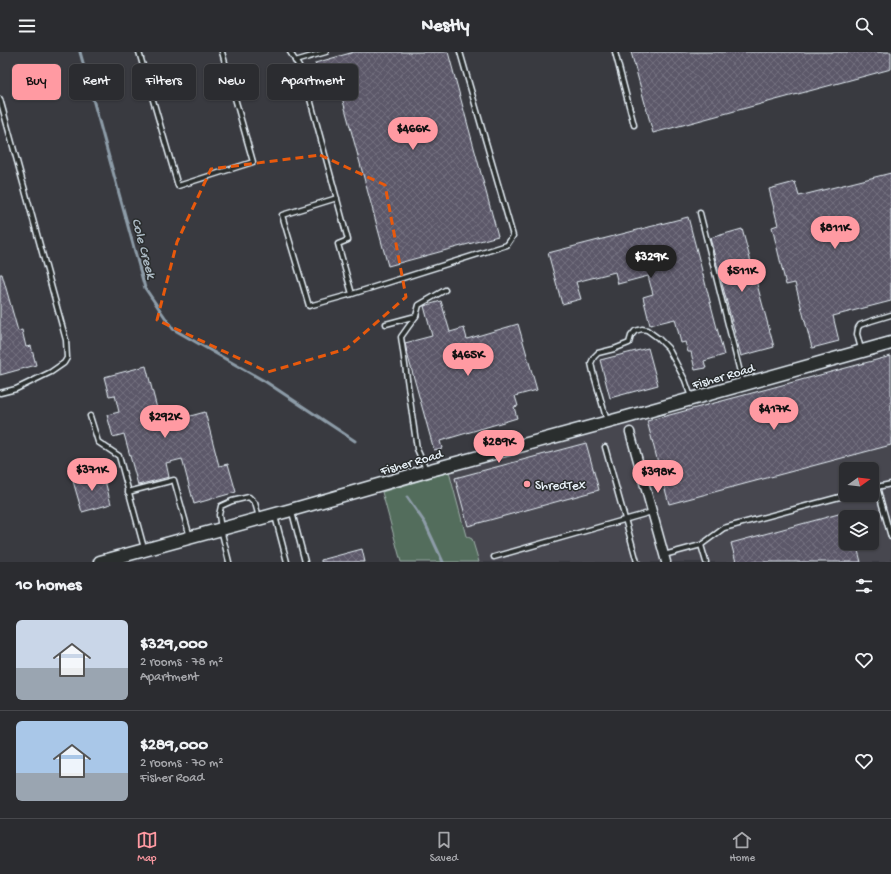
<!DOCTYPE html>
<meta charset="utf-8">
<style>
body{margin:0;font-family:"Gochi Hand",sans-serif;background:#37383c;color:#f1f3f6;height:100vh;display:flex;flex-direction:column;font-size:15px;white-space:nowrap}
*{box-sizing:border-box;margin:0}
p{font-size:13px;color:#a6a7ab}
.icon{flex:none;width:22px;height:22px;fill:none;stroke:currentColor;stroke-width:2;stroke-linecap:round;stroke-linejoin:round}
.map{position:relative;height:510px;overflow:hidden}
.drawer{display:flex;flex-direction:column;background:#2b2c30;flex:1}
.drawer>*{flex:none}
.hud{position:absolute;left:12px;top:12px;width:400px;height:36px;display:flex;gap:8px}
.needle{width:26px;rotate:75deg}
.tools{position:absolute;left:839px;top:410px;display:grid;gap:8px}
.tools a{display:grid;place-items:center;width:40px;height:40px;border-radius:6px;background:#2b2c30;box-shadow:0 1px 3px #0004,0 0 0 1px #47484c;font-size:20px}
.price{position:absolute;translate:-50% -34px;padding:0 9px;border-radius:14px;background:#ff9aa2;color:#111;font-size:13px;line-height:26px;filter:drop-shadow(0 1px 2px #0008)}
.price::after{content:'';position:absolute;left:50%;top:24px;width:12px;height:9px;margin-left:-6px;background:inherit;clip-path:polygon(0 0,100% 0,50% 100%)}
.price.selected{background:#222;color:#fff}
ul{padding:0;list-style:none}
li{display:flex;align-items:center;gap:12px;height:100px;padding:0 16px}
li+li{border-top:1px solid #47484c}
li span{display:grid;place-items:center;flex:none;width:112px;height:80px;border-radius:6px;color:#555}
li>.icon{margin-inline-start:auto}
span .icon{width:48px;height:48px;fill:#fffc;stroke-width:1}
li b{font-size:17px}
h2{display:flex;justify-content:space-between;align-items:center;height:48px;padding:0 16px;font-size:17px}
.chip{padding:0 14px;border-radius:6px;background:#2b2c30;box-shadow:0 1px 3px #0004,0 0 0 1px #47484c;font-size:14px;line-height:36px}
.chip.selected{background:#ff9aa2;color:#111}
header{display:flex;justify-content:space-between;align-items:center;height:52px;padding:0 16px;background:#2b2c30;font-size:18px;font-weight:700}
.tabs{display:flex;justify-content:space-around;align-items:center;height:56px;border-top:1px solid #47484c;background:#2b2c30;font-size:11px;color:#a6a7ab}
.tabs a{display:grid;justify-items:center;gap:2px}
.tabs .selected{color:#ff9aa2}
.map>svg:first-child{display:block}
.built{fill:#47464f;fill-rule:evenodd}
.green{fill:#536d5b;stroke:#9eafaa}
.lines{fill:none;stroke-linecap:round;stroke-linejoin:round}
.stream{stroke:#8d9ca8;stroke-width:3}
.building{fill:url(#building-cross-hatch);stroke:#e8f1f8}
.lane-casing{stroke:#e8f1f8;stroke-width:7}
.street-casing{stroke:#e8f1f8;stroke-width:11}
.secondary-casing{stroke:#e8f1f8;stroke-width:15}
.lane{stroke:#2a2d2e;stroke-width:4}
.street{stroke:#2a2d2e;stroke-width:8}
.secondary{stroke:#2a2d2e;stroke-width:12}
.marked{fill:none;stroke:#e8590c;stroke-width:3;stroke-dasharray:8 5;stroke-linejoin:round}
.poi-dot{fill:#ff9aa2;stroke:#2a2d2e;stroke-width:1.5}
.labels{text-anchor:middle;stroke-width:3;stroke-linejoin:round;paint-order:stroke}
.street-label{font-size:13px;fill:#e8f1f8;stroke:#2a2d2e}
.poi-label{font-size:13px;fill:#e8f1f8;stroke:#2a2d2e;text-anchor:start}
.water-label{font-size:14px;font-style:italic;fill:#abb9c3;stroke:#2a2d2e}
</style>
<header><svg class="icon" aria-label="menu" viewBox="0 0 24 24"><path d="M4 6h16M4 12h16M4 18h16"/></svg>Nestly<svg class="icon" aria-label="search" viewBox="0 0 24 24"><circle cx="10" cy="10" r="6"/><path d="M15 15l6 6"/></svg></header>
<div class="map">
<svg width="891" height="510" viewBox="0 0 891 510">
<defs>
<pattern id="building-cross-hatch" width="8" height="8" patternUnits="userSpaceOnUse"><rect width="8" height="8" fill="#5c5869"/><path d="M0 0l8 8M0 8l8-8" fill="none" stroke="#73707f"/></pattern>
</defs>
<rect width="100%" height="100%" fill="#393a40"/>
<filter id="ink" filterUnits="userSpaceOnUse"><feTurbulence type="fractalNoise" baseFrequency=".025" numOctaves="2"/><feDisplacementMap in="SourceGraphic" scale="8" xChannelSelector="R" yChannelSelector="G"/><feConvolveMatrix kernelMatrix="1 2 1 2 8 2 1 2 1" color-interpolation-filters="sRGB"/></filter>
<g filter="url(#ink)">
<path class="built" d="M891,304V510H401L382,440L449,420ZM846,417H872V443H846ZM846,465H872V491H846Z"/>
<polygon class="green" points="449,420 466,484 472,487 479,510 401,510 382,440"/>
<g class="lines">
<g class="stream">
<polyline points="80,0 145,236 173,277 266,330 355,389"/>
<polyline points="407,445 425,471 443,510"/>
</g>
</g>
<g class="building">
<polygon points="354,0 448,0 498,184 388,214 337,27 320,31 315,11"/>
<polygon points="631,0 891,0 891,17 653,81"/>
<polygon points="891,121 891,249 833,264 839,289 812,296 795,231 786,233 772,175 778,173 769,137 795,130 799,144"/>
<polygon points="688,165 724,303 704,309 706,316 695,318 691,300 688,300 685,290 681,291 675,267 650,273 643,245 653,242 648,224 618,232 615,220 576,230 581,247 562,252 548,201"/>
<polygon points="742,177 774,295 741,304 710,186"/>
<polygon points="0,222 2,222 18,279 22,278 26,295 31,294 36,313 0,323"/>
<polygon points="441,249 450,280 464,276 467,287 518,272 537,338 515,344 518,354 514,355 517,366 440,389 442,396 434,398 407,301 405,291 432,284 424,254"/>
<polygon points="648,296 658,333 610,346 600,308"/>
<polygon points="891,304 891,393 669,452 647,369"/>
<polygon points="146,314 161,372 205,360 219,414 228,412 236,440 194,452 182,407 166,411 169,425 138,433 124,382 113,385 107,363 119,360 115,343 109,344 104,325"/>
<polygon points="586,391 599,438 468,474 455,426"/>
<polygon points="103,421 111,452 82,460 73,429"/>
<polygon points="846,460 846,491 856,491 861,510 736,510 731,491"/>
<polygon points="362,497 365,510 321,510 321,508"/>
</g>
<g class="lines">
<g class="lane-casing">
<g id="lane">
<polyline points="139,0 178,134 253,110 222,0"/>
<polyline points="290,0 303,21 348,188 338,192 352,242 309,254 282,163 337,146"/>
<polyline points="615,0 634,73"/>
<polyline points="295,9 326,0"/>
<polyline points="0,47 66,288 67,306 64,311 51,320 16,337 0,341"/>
<polyline points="700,161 743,332"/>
<polyline points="352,242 507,193 513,184 460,0"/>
<polyline points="416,264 401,285 417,397 426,417"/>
<polyline points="386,272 416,264 419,253 445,238"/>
<polyline points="861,297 857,282 858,276 860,273 871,269 891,263"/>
<polyline points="90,364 98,390 119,404 144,496"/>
<polyline points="607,369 593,320 591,311 594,305 598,301 614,297 629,291 631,284 635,279 642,277 647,278 658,286 668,296 685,328 691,345"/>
<polyline points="605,395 637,510"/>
<polyline points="877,435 891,485"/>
<polyline points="872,436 891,432"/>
<polyline points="128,440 174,428 190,485"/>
<polyline points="292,460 305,510"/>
<polyline points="275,464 287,510"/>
<polyline points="701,493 706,510"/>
<polyline points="664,503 701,493 724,476 847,443"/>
<polyline points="494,505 652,460"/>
<polyline points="229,510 221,477 219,463 221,454 232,449 249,445 255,451 259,465"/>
</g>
</g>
<g class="street-casing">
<polyline id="street" points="630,380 666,510"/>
</g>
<g class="secondary-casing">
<polyline id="secondary" points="100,510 291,458 427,419 627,365 891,291"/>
</g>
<use href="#lane" class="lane"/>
<use href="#street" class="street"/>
<use href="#secondary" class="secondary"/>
</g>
</g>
<path class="marked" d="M320,103L385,133L406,245L346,297L268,320L157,268L177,190L211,117Z"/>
<circle class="poi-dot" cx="527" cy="432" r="4"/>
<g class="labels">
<g class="street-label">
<text transform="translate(723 323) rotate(-16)" y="5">Fisher Road</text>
<text transform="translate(411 409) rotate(-16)" y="5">Fisher Road</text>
</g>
<g class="poi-label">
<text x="535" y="437">ShredTex</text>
</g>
<g class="water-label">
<text transform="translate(145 196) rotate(75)" y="5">Cole Creek</text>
</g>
</g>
</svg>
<div class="tools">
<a><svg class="needle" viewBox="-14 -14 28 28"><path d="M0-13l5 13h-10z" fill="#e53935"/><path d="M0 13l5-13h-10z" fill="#a6a7ab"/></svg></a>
<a><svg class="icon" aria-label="layers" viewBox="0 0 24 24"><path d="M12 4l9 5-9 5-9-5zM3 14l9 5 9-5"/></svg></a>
</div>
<b class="price" style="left:413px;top:99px">$466K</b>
<b class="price" style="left:835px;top:198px">$811K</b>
<b class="price selected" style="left:651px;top:227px">$329K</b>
<b class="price" style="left:742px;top:241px">$511K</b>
<b class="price" style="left:468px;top:325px">$465K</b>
<b class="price" style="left:774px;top:379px">$417K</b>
<b class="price" style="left:165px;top:387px">$292K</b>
<b class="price" style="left:499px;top:412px">$289K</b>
<b class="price" style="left:92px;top:440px">$371K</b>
<b class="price" style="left:658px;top:442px">$398K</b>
<div class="hud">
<a class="chip selected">Buy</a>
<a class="chip">Rent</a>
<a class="chip">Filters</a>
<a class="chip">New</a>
<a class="chip">Apartment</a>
</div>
</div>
<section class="drawer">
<h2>10 homes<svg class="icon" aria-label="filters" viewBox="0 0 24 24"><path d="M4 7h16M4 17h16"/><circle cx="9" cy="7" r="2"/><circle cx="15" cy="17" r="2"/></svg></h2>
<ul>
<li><span style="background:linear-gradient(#c9d6e8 60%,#9aa5b1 0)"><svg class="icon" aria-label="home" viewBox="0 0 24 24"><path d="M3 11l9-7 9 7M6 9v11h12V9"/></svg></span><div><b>$329,000</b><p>2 rooms · 78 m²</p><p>Apartment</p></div><svg class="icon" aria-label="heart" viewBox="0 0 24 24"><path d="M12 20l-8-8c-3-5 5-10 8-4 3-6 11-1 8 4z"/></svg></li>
<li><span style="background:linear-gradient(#a9c7e8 65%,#9aa5b1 0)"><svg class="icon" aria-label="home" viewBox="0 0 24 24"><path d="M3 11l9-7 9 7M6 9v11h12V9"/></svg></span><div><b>$289,000</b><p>2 rooms · 70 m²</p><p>Fisher Road</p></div><svg class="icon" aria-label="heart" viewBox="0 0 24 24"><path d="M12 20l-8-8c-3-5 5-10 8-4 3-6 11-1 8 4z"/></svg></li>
</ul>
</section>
<nav class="tabs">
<a class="selected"><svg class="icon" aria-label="map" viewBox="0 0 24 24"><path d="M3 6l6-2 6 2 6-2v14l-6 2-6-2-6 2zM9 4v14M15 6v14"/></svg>Map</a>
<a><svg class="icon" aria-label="saved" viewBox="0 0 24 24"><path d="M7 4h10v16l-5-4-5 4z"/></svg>Saved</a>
<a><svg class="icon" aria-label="home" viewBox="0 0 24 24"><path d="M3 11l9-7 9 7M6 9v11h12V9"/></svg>Home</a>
</nav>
